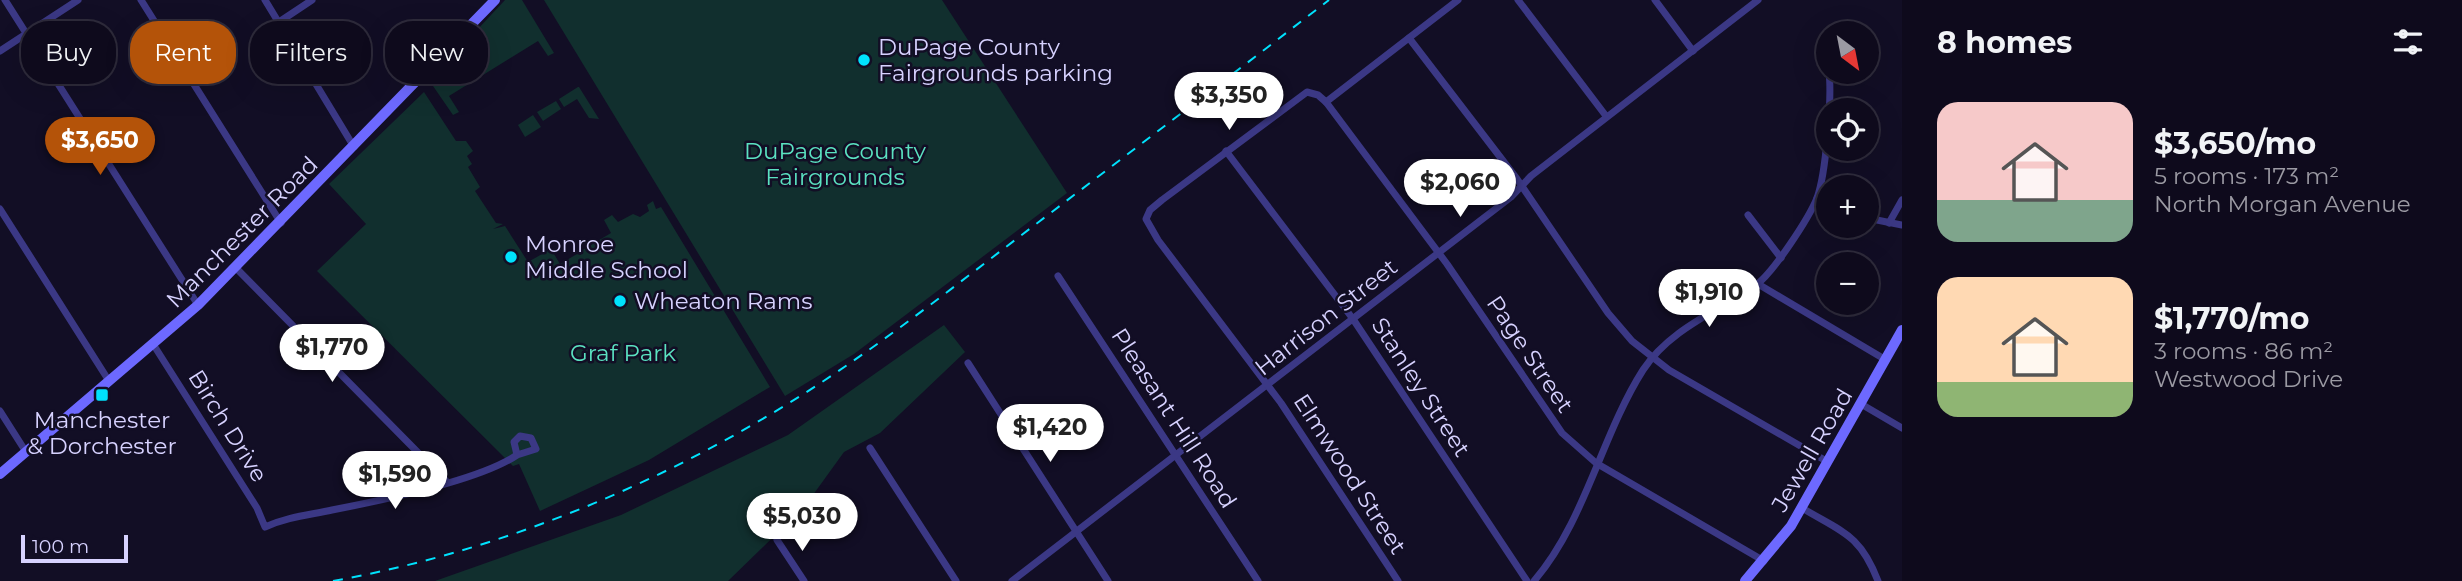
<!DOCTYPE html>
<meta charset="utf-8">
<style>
body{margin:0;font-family:Montserrat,sans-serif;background:#1c1829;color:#f1f3f6;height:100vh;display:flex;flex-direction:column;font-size:26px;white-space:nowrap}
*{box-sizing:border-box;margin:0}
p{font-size:23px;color:#9b9aa3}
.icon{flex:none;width:38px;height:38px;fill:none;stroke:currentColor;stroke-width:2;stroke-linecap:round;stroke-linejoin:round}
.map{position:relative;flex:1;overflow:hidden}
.drawer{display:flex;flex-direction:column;background:#0e0a1c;width:560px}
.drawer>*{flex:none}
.banner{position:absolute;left:21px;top:21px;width:665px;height:63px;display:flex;gap:14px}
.needle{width:46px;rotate:148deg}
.buttons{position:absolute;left:1816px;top:21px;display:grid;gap:14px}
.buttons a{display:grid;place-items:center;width:63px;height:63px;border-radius:50%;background:#0e0a1c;box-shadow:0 7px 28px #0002,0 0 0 2px #2e2b3b;font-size:35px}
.scale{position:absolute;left:21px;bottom:18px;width:107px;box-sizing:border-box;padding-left:7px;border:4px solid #d7d2ff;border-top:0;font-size:19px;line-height:24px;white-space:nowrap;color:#d7d2ff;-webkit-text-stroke:5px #120e25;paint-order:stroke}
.price{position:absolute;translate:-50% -60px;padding:0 16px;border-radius:24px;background:#fff;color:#222;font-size:23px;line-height:46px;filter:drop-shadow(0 2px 4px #0008)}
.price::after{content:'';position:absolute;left:50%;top:42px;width:21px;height:16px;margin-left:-10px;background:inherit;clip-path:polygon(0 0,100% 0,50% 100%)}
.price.active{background:#b45309;color:#fff}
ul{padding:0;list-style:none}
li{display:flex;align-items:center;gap:21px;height:175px;padding:0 35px}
li span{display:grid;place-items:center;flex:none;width:196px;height:140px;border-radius:21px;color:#555}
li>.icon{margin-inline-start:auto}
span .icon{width:84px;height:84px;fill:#fffc;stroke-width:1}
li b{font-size:30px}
h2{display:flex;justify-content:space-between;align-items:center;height:84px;padding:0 35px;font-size:30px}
.tag{padding:0 24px;border-radius:28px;background:#0e0a1c;box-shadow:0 7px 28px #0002,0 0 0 2px #2e2b3b;font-size:24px;line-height:63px}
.tag.active{background:#b45309;color:#fff}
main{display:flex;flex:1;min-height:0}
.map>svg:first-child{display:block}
.green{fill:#112f2e}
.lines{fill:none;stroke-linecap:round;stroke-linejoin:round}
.street{stroke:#3b3885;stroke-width:7}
.secondary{stroke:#6d69ff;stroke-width:10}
.rail{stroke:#00e2fd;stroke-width:2;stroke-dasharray:10 9;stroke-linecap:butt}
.poi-dot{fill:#00e2fd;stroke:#120e25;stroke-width:2.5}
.labels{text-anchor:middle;stroke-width:5;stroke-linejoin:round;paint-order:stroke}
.poi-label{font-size:23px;fill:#d7d2ff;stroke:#120e25;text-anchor:start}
.park-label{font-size:23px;fill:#5be2c1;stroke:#120e25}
.street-label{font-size:23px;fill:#d7d2ff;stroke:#120e25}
</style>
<main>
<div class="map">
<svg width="1902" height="581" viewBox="0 0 1902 581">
<rect width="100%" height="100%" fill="#120e25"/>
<g class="green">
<polygon points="505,0 522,0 554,53 548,56 538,41 449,96 459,112 453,115 433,86 432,78"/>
<polygon points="544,0 942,0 1067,193 854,354 785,396"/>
<polygon points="578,87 579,87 599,119 589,118 577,99 564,107 559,99"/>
<polygon points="424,92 456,141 466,141 473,151 467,156 472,164 468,167 480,187 475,191 496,223 503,224 493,229 505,226 528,262 551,249 560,264 577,254 581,255 581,251 611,233 604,220 612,215 618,222 633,214 640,217 649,211 647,205 653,201 656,209 661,207 770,387 649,460 540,511 519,464 513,466 317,271 366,224 329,184"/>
<polygon points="556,101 561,109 543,121 537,112"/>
<polygon points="533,115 541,127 525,137 518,125"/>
<polygon points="944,325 965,352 880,433 844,452 805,506 728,581 435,581 621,515 788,435"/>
</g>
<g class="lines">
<g class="street">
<polyline points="5,0 198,305"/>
<polyline points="141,0 281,223"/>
<polyline points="265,0 354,147"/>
<polyline points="1518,0 1606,116"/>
<polyline points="1655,0 1693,51"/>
<polyline points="279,22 312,0"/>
<polyline points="1824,36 1829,71"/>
<polyline points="1409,38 1517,179 1608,313 1632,341 1669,370 1828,462"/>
<polyline points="0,51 78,0"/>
<polyline points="1326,102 1458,0"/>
<polyline points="1226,151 1353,319 1527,581"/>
<polyline points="1817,198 1829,204"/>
<polyline points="0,209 109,381"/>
<polyline points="1748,215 1781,258"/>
<polyline points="1867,218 1902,225"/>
<polyline points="1889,223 1902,200"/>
<polyline points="236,268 447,482"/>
<polyline points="1058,276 1258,581"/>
<polyline points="1758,284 1886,360"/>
<path d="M153,344L257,508L265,527C287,517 309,515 332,510C379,501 479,481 517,455L514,442L520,436L531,438L536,449L517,455"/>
<polyline points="968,363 1108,581"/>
<polyline points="1861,404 1902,428"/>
<polyline points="0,411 26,452"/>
<polyline points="870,448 956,581"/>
<path d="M1802,508C1842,532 1860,534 1878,581"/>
<polyline points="777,540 804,581"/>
<polyline points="1012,581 1511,197 1531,176 1758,0"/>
<polyline points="1398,581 1281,403 1158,240 1146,219 1150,210 1162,200 1307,92 1318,95 1326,102 1447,264 1562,433 1596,463 1764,561"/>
<path d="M1534,581C1585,522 1601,436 1643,370C1670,329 1718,311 1756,285C1773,273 1809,218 1817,198C1826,174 1832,97 1829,72"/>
</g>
<g class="secondary">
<polyline points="0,474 198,305 495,0"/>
<polyline points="1745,581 1791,526 1902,330"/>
</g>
<path class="rail" d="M333,581C494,552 650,489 789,403C877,349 958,283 1040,221C1137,147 1233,74 1329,0"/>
</g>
<g class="poi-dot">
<circle cx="864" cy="60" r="7"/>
<circle cx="511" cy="257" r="7"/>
<circle cx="620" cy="301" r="7"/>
<rect x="95" y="388" width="14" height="14" rx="3.5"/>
</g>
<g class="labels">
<g class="poi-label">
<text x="878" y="55">DuPage County<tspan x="878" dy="26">Fairgrounds parking</tspan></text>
<text x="525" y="252">Monroe<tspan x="525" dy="26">Middle School</tspan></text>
<text x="634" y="309">Wheaton Rams</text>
<text x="102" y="428" text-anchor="middle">Manchester<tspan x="102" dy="26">&amp; Dorchester</tspan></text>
</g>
<g class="park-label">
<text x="835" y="159">DuPage County<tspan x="835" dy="26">Fairgrounds</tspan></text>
<text x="623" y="361">Graf Park</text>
</g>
<g class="street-label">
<text transform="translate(242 232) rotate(-45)" y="8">Manchester Road</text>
<text transform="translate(1326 317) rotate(-38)" y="8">Harrison Street</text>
<text transform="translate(1530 354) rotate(56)" y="8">Page Street</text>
<text transform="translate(1421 387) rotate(57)" y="8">Stanley Street</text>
<text transform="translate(1174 418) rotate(57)" y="8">Pleasant Hill Road</text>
<text transform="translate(228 426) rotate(58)" y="8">Birch Drive</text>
<text transform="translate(1812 450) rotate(-60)" y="8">Jewell Road</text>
<text transform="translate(1350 474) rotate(57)" y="8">Elmwood Street</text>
</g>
</g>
</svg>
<div class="buttons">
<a><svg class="needle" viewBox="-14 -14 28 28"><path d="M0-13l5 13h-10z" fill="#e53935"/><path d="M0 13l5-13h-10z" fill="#9b9aa3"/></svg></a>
<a><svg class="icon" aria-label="locate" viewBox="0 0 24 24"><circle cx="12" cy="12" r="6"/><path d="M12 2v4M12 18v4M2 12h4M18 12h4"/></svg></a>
<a>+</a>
<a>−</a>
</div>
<div class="scale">100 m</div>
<b class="price" style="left:1229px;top:132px">$3,350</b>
<b class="price active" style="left:100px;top:177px">$3,650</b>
<b class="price" style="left:1460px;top:219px">$2,060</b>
<b class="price" style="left:1709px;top:329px">$1,910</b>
<b class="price" style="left:332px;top:384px">$1,770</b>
<b class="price" style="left:1050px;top:464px">$1,420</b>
<b class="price" style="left:395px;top:511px">$1,590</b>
<b class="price" style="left:802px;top:553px">$5,030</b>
<div class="banner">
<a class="tag">Buy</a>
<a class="tag active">Rent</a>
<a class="tag">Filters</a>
<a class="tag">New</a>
</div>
</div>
<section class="drawer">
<h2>8 homes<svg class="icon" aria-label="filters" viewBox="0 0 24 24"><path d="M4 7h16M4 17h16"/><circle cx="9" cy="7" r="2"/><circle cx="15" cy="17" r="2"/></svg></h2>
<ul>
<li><span style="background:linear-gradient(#f6c9c9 70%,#7fa58c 0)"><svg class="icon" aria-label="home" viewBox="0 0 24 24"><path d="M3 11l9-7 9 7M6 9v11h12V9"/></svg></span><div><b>$3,650/mo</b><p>5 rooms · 173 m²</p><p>North Morgan Avenue</p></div></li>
<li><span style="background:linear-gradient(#ffd9b3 75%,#8fb573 0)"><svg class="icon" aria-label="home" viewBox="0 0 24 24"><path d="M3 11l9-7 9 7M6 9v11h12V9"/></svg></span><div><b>$1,770/mo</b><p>3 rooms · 86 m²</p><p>Westwood Drive</p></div></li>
</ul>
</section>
</main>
